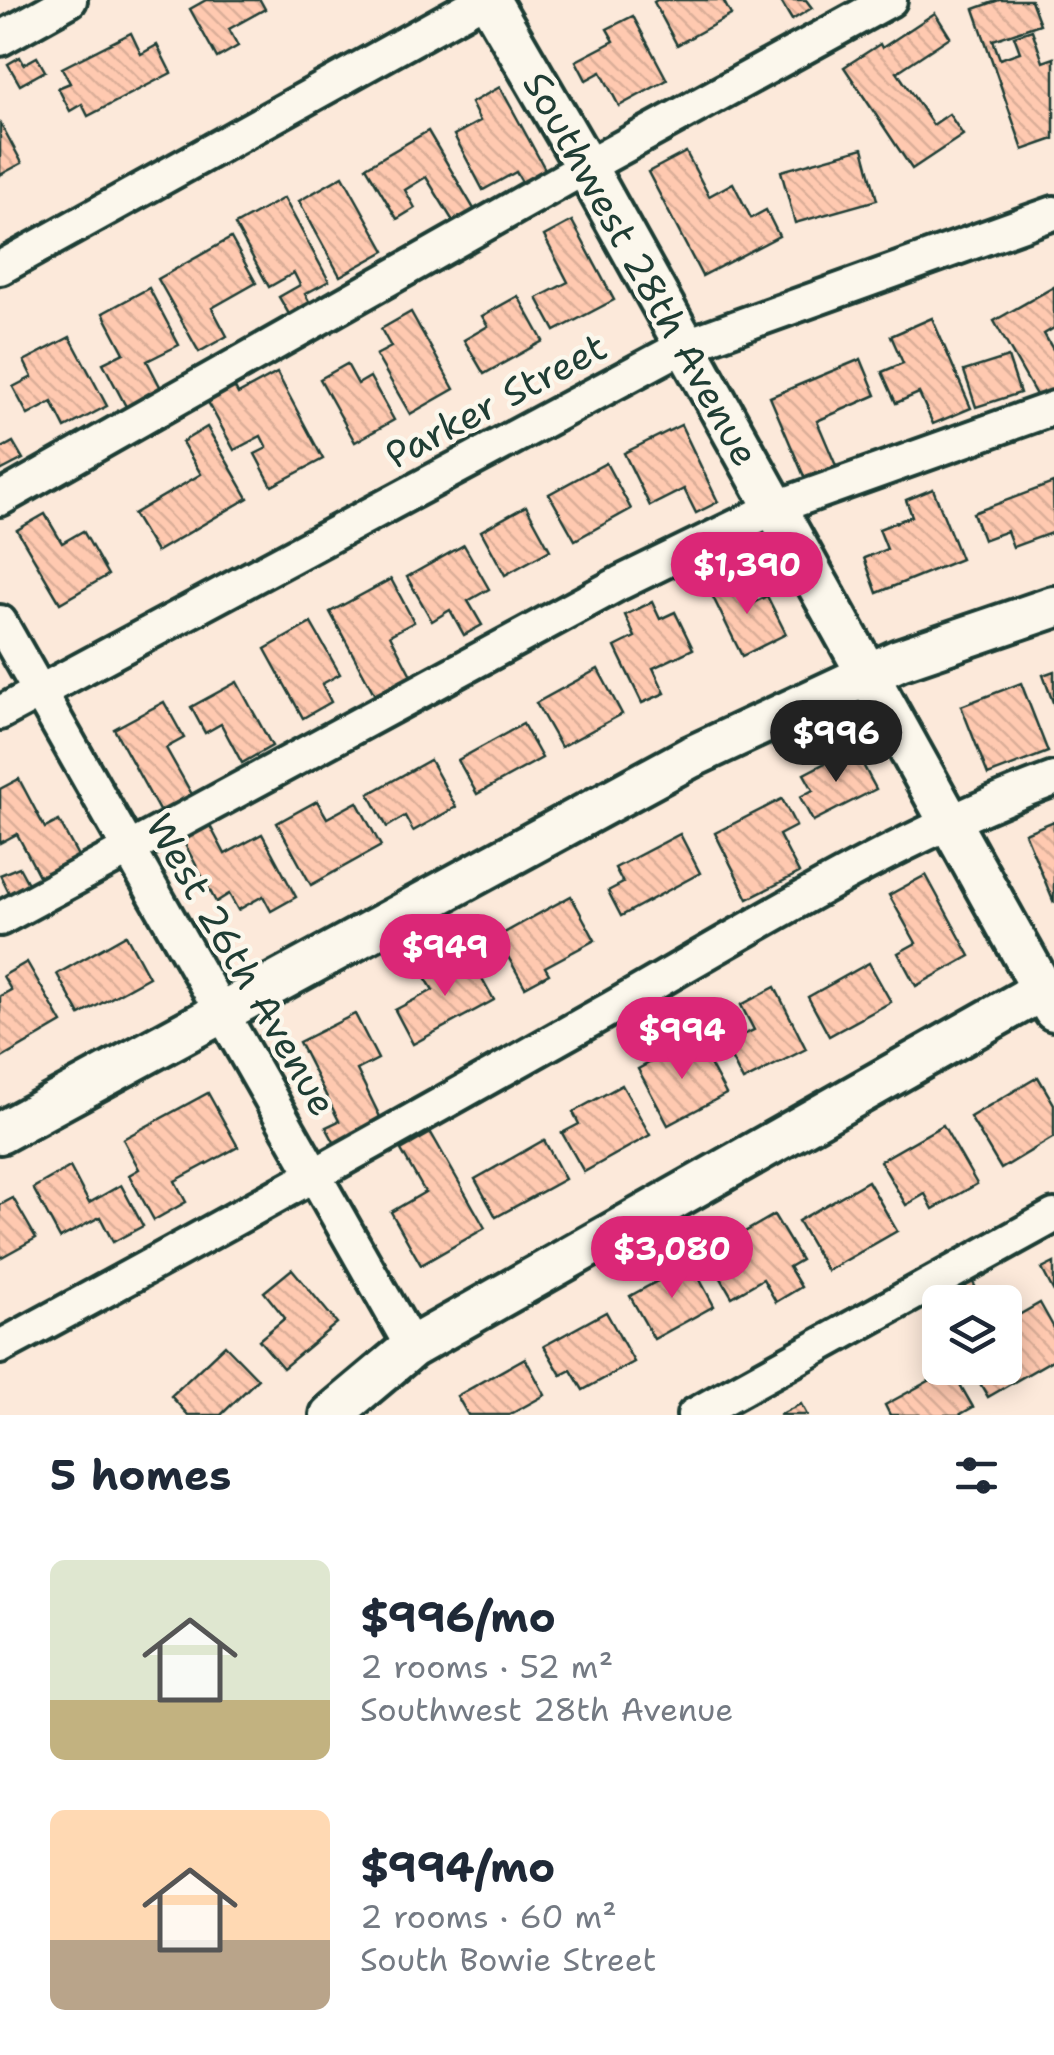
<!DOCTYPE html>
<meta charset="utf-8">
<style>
body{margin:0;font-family:"Shantell Sans",sans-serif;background:#f6f6f7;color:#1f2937;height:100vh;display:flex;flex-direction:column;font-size:38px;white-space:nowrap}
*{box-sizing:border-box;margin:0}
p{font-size:32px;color:#747a83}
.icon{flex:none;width:55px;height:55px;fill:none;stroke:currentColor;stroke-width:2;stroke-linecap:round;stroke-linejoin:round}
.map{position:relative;height:1415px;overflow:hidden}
.details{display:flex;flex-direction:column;background:#fff;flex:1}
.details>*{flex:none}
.buttons{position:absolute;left:922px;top:1285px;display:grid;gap:20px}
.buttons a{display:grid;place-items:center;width:100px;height:100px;border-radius:15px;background:#fff;box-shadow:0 5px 25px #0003;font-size:50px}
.price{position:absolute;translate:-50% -85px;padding:0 22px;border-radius:35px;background:#db2777;color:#fff;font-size:32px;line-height:65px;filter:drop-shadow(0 2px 5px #0008)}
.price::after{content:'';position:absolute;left:50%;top:60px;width:30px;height:22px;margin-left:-15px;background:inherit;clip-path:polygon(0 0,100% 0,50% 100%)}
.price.current{background:#222;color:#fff}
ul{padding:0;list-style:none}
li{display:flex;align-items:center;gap:30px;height:250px;padding:0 50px}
li span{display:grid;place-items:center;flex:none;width:280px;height:200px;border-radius:15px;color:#555}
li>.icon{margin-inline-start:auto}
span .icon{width:120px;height:120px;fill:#fffc;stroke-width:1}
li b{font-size:42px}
h2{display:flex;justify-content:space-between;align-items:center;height:120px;padding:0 50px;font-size:42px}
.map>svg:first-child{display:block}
.building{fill:url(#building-back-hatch);stroke:#1f3d34;stroke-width:2.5}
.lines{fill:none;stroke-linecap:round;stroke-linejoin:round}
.minor-casing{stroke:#1f3d34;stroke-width:40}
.major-casing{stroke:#1f3d34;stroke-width:48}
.minor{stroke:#fbf7ec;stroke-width:32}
.major{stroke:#fbf7ec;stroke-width:40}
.labels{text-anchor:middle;stroke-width:9;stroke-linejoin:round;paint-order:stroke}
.street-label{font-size:38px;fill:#1f3d34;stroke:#fbf7ec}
</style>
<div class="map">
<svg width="1054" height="1415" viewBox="0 0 1054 1415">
<defs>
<pattern id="building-back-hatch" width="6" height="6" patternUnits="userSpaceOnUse" patternTransform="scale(2.5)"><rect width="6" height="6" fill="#ffc9b0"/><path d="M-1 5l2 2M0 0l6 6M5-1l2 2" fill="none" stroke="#daae98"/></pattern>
</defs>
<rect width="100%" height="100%" fill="#fce9da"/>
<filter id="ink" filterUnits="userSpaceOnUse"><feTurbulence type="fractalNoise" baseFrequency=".01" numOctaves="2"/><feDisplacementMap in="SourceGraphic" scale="20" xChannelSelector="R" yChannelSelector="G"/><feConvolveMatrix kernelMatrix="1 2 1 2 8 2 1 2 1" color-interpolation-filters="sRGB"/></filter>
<g filter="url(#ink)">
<g class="building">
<polygon points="206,0 260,0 265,9 229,29 238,46 217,58 190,9"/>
<polygon points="657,0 723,0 731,15 677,45 654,2"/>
<polygon points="780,0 806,0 812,8 792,20"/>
<polygon points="999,0 1031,0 1040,24 993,40 1000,59 1020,52 1014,36 1032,30 1043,62 1054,58 1054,139 1023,150 974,9"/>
<polygon points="935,13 950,37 897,72 933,125 949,114 963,135 912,169 844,67 880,44 882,48"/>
<polygon points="633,16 667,80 619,106 601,72 586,80 576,61 614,41 607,29"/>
<polygon points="131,33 141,54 157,45 171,73 88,116 82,104 70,111 58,88 70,83 62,68"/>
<polygon points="20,57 24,64 37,57 45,71 20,85 8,64"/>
<polygon points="500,87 551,180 528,192 516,172 483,190 454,135 480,121 471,103"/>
<polygon points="0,122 22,163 0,175"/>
<polygon points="428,131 477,214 456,226 426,177 405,190 415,208 397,219 366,167"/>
<polygon points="863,148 877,200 795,223 781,171"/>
<polygon points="686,152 709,196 733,183 751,218 766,210 779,236 702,276 648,172"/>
<polygon points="343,176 385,251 340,276 299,201"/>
<polygon points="284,198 329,281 305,294 314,310 293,321 279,297 300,285 294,273 269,287 235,225"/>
<polygon points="572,221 614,300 555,331 537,298 568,282 544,236"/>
<polygon points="231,238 256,283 212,308 227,336 199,352 158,279"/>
<polygon points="1054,287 1054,328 1044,334 1054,351 1054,392 1039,400 994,321"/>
<polygon points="149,288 179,345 147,361 165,396 130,414 103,363 124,353 103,313"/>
<polygon points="518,296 543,341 484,374 464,340 488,326 482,316"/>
<polygon points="411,312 454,389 410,414 376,355 391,347 381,329"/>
<polygon points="932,318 971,408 933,424 919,393 896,403 882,372 903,363 891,336"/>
<polygon points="70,337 107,406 65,428 52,402 28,415 13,387 32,377 24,361"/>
<polygon points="1008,357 1020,393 976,407 964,371"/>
<polygon points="861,359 876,395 817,421 837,468 806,481 770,397"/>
<polygon points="347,364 358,384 370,377 394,420 355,442 320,379"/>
<polygon points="277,373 323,459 272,486 255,454 267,448 261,436 234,450 207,400 234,386 238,394"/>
<polygon points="681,425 718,502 696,513 684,489 650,506 624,453"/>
<polygon points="207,427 248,498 156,552 133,514 201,474 182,442"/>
<polygon points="13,442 23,459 0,471 0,445 2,448"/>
<polygon points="606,463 631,509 575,540 549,494"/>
<polygon points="1053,483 1054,532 1013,547 1007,531 983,540 973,513"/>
<polygon points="933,489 961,559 877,593 864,558 887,549 879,529 912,516 906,500"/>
<polygon points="526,506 550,550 505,575 481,531"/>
<polygon points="45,514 62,543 83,531 108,575 60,603 17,530"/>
<polygon points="739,542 753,562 733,576 719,556"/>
<polygon points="464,545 489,589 468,601 482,625 464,635 450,610 432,621 407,577"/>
<polygon points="740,576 753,603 767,596 786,634 742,656 710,591"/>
<polygon points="391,579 414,622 390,635 414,681 378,701 330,612"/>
<polygon points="652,602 660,619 675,612 693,649 653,668 665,693 642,703 615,647 635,637 625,615"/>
<polygon points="311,623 340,674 322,684 331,702 303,718 265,649"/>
<polygon points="598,669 622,714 561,747 536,703"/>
<polygon points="1054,671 1054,705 1043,675"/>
<polygon points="237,682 272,746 242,763 221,724 205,733 191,707"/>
<polygon points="1021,683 1048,752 988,775 961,706"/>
<polygon points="164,702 184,738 166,748 194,798 162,816 114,729"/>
<polygon points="523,724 542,758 477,794 458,760"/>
<polygon points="854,748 876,789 813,821 800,797 813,790 804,774"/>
<polygon points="430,760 456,807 413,831 405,816 387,827 369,794"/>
<polygon points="19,779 45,828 59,821 84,867 45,887 17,834 0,843 0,789"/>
<polygon points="782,799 796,826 779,835 799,873 748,899 715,833"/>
<polygon points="317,801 327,818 357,802 381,846 311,885 277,823"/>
<polygon points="1054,821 1054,903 1025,833"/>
<polygon points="209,824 225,854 262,834 296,897 271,911 263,896 238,910 229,894 216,902 182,839"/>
<polygon points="680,834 700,873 621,916 608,891 623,883 615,868"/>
<polygon points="19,867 31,889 12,899 0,875"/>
<polygon points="926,875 970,956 916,986 898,953 916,943 889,895"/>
<polygon points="571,896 595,940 545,967 549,974 525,987 497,937"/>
<polygon points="126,935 149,977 80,1015 57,974"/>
<polygon points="468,953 494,1000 413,1044 395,1010 433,990 425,977"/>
<polygon points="27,962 62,1023 0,1059 0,996 11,990 3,976"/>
<polygon points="869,963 891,1002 829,1036 808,997"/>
<polygon points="775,987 806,1049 743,1081 724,1044 754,1030 741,1005"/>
<polygon points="355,1014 378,1059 357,1070 385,1127 339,1151 326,1127 339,1121 299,1042"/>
<polygon points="696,1038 726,1094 668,1125 638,1069"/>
<polygon points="1038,1077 1054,1104 1054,1137 1001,1169 970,1117"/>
<polygon points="622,1085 650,1135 584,1172 562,1133 579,1124 573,1112"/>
<polygon points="208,1093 238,1147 175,1181 186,1202 154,1220 129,1175 139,1169 123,1139"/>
<polygon points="943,1125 977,1184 933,1209 925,1194 906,1205 880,1161"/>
<polygon points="431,1133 485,1228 421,1265 391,1212 425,1192 401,1150"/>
<polygon points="544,1140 565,1179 496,1217 475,1179"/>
<polygon points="70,1167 89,1203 121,1185 143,1226 113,1242 100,1217 60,1238 33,1188"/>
<polygon points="868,1181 897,1231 827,1271 798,1221"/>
<polygon points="13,1198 36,1238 0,1258 0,1205"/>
<polygon points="774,1215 801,1260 789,1267 801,1287 776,1302 763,1279 732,1297 707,1254"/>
<polygon points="691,1263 714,1306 654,1339 630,1296"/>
<polygon points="1054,1263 1054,1292 1042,1269"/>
<polygon points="292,1269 337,1323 283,1368 259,1340 285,1318 264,1292"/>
<polygon points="968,1274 984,1302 940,1302 940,1314 930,1296"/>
<polygon points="1040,1303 1054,1328 1054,1359 988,1397 971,1368 1005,1368 1005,1323"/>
<polygon points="606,1312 634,1362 583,1390 571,1370 561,1375 544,1346"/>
<polygon points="225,1345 258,1379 221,1415 188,1415 171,1396"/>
<polygon points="525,1358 545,1395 509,1415 468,1415 457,1396"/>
<polygon points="951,1369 973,1407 959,1415 890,1415 885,1405"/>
<polygon points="801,1404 807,1415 779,1415"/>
</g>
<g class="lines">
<g class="minor-casing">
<g id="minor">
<polyline points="0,39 70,0"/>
<polyline points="0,268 483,0"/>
<polyline points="0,499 586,167 890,0"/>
<polyline points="0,622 412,1347"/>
<polyline points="0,713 684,346 1054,213"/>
<polyline points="0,919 620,583 774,508 1054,408"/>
<path d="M0,1347C203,1238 403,1126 603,1013C750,929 895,837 1054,779"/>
<polyline points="694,1415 1054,1216"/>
</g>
</g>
<g class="major-casing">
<g id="major">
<polyline points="489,0 586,167 1054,1010"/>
<polyline points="0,1133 691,757 899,660 1054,607"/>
<polyline points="331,1415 412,1347 1042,990"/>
</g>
</g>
<use href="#minor" class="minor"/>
<use href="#major" class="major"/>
</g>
</g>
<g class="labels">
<g class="street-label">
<text transform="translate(641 269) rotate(61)" y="13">Southwest 28th Avenue</text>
<text transform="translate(496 401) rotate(-28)" y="13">Parker Street</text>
<text transform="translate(241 965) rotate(60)" y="13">West 26th Avenue</text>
</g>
</g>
</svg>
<div class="buttons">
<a><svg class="icon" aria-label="layers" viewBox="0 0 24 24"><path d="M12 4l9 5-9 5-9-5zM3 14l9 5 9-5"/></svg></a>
</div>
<b class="price" style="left:747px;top:617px">$1,390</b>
<b class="price current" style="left:836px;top:785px">$996</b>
<b class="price" style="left:445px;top:999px">$949</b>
<b class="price" style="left:682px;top:1082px">$994</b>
<b class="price" style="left:672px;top:1301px">$3,080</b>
</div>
<section class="details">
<h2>5 homes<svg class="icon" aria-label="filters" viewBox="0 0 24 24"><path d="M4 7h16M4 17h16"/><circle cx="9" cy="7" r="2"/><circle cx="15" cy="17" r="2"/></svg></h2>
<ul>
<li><span style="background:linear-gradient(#dfe7d0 70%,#c2b280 0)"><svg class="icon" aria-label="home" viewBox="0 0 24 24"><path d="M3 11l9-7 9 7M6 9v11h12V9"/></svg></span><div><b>$996/mo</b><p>2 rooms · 52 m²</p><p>Southwest 28th Avenue</p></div></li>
<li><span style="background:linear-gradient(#ffd9b3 65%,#b9a48a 0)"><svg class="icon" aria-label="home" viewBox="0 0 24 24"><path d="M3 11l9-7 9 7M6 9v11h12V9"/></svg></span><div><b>$994/mo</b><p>2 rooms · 60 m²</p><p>South Bowie Street</p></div></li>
</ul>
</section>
